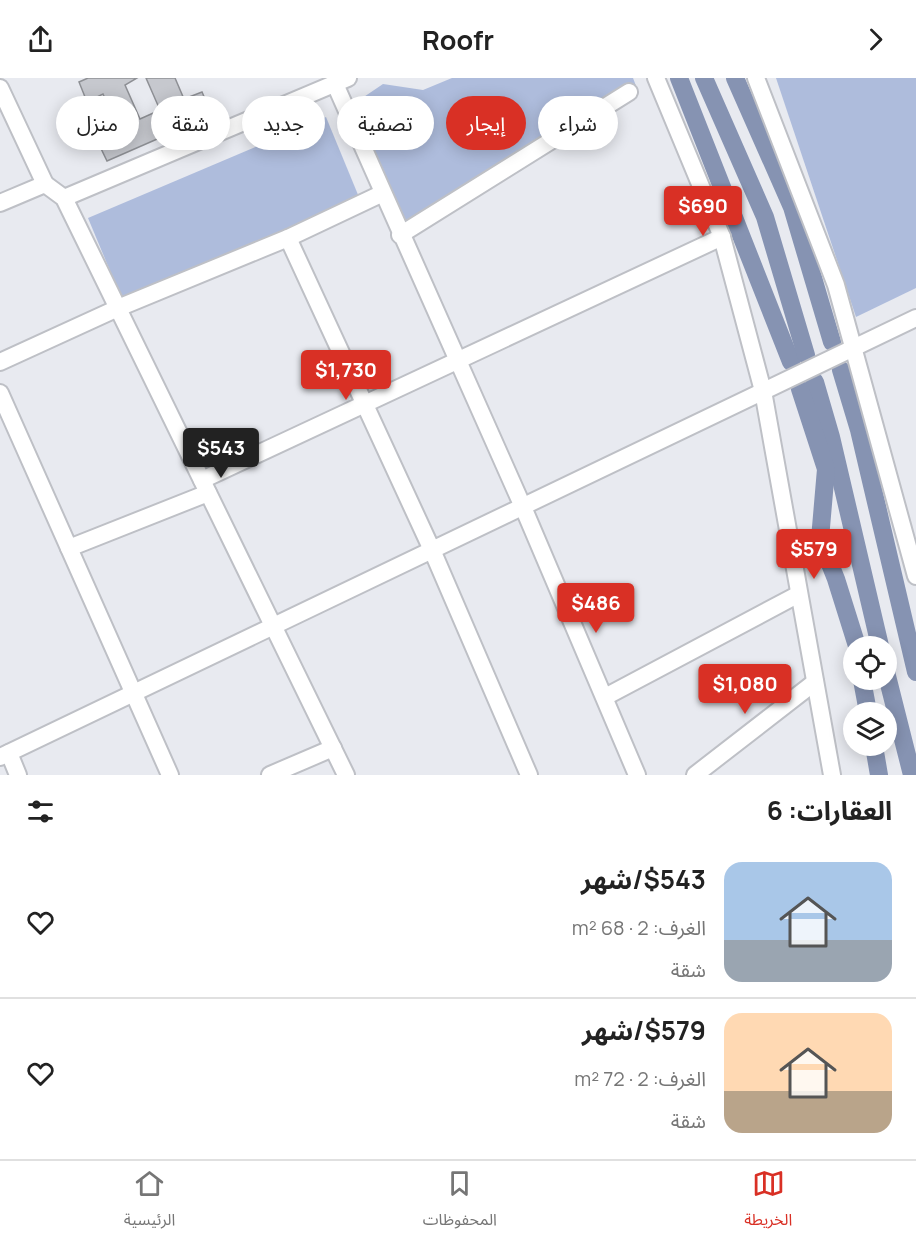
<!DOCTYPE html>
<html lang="ar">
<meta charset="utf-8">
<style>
body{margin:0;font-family:Manrope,"Noto Sans Arabic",sans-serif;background:#f2f2f2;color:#222;direction:rtl;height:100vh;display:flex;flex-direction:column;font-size:22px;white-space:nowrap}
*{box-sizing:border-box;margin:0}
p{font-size:20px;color:#767676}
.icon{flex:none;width:33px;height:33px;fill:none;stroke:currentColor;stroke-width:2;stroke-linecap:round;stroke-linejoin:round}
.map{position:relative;height:697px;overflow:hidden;direction:ltr}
.side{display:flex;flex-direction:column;background:#fff;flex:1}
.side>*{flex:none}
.hud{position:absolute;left:18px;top:18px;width:600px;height:54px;direction:rtl;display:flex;gap:12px}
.tools{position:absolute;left:843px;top:558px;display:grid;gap:12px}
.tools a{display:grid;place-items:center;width:54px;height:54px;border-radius:50%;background:#fff;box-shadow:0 3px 15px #0003;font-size:30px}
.price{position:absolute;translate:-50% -51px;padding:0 14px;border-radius:6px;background:#d93025;color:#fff;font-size:20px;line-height:39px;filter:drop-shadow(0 2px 3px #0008)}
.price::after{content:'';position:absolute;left:50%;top:36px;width:18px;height:14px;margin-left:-9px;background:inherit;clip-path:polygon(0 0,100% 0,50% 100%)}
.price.selected{background:#222;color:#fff}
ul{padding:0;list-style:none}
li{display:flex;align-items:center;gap:18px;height:150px;padding:0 24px}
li+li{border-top:2px solid #e0e0e0}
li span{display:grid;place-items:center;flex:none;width:168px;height:120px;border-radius:18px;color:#555}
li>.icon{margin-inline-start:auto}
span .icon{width:72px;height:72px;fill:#fffc;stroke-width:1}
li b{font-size:26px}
h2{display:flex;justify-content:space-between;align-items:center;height:72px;padding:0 24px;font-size:26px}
.tag{padding:0 21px;border-radius:27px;background:#fff;box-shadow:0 3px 15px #0003;font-size:21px;line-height:54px}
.tag.selected{background:#d93025;color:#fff}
header{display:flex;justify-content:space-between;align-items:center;height:78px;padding:0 24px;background:#fff;font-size:27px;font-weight:700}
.tabs{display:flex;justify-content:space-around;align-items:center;height:84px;border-top:2px solid #e0e0e0;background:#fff;font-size:16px;color:#767676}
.tabs a{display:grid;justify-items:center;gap:3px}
.tabs .selected{color:#d93025}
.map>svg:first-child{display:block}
.green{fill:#aebcdc}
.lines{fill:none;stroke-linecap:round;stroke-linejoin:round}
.canal{stroke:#8693b2;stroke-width:18}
.building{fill:#c6c8ce;stroke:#8e9095;stroke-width:1.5}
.minor-casing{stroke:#bec0c6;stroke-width:20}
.minor{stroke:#fff;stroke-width:16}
</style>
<header><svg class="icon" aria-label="forward" viewBox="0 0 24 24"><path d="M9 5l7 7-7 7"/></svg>Roofr<svg class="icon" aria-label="share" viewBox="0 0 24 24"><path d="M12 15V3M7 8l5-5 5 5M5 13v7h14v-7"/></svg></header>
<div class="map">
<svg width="916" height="697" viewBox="0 0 916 697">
<rect width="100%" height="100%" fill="#e8eaf0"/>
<g class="green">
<polygon points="452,0 633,0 638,13 409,158 349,29 383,6 423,12"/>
<polygon points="776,0 916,0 916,210 856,239"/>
<polygon points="326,39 361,124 123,224 88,140"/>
</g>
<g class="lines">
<g class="canal">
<polyline points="679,0 791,284"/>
<polyline points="704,0 765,139 806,277"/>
<polyline points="735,0 792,129 832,264"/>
<polyline points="841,292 859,352 916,594"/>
<polyline points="815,304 831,359 880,568"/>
<polyline points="800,311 826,391 820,461 836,501 857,568"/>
<polyline points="886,594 912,697"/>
<polyline points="862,602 868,634"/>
<polyline points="874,668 879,697"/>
</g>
</g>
<polygon class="building" points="88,0 137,0 125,7 140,41 160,32 146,0 175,0 184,21 202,14 212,37 107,83 96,60 118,50 103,16 87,24 79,4"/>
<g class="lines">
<g class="minor-casing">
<g id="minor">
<polyline points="656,0 722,159 763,313 832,697"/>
<polyline points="756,0 836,207 916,498"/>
<polyline points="335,6 523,429 637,697"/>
<polyline points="0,10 45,106"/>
<polyline points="64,120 348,0"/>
<polyline points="0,125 45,106 64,120 346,697"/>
<polyline points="400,157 629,14"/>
<polyline points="288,160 432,472 529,697"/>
<polyline points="0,284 118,230 288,160 381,116"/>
<polyline points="0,315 170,697"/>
<polyline points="202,402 722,159"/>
<polyline points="69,470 208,415"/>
<polyline points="605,619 799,516"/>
<polyline points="9,675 18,697"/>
<polyline points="0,679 916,240"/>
<polyline points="270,697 333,670"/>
<polyline points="695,697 815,604"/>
</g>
</g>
<use href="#minor" class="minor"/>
</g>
</svg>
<div class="tools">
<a><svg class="icon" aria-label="locate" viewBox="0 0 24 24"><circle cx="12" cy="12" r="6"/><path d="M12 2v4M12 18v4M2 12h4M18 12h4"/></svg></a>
<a><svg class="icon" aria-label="layers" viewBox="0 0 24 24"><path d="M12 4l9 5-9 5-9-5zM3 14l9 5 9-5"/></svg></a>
</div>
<b class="price" style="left:703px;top:159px">$690</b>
<b class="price" style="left:346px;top:323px">$1,730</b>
<b class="price selected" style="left:221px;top:401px">$543</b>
<b class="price" style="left:814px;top:502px">$579</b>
<b class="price" style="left:596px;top:556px">$486</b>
<b class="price" style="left:745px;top:637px">$1,080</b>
<div class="hud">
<a class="tag">شراء</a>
<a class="tag selected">إيجار</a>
<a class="tag">تصفية</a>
<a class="tag">جديد</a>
<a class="tag">شقة</a>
<a class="tag">منزل</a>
</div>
</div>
<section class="side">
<h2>العقارات: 6<svg class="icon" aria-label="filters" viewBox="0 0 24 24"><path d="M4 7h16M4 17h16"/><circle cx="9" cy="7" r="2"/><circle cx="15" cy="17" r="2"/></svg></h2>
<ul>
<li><span style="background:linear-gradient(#a9c7e8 65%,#9aa5b1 0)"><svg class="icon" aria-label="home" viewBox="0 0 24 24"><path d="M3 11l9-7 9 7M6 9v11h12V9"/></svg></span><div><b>$543/شهر</b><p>الغرف: 2 · 68 m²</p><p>شقة</p></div><svg class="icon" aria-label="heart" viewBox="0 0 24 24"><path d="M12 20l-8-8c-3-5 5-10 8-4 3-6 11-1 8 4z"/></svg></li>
<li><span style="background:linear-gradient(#ffd9b3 65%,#b9a48a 0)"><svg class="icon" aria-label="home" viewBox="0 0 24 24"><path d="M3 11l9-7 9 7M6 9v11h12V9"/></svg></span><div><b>$579/شهر</b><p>الغرف: 2 · 72 m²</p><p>شقة</p></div><svg class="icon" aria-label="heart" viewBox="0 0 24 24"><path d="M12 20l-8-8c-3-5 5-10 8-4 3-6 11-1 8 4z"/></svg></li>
</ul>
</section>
<nav class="tabs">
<a class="selected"><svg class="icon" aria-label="map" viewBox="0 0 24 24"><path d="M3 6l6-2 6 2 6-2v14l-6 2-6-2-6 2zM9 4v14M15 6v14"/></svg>الخريطة</a>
<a><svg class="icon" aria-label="saved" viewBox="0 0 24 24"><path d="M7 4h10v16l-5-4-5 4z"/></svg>المحفوظات</a>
<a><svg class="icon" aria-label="home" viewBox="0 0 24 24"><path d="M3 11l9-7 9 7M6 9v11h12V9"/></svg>الرئيسية</a>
</nav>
